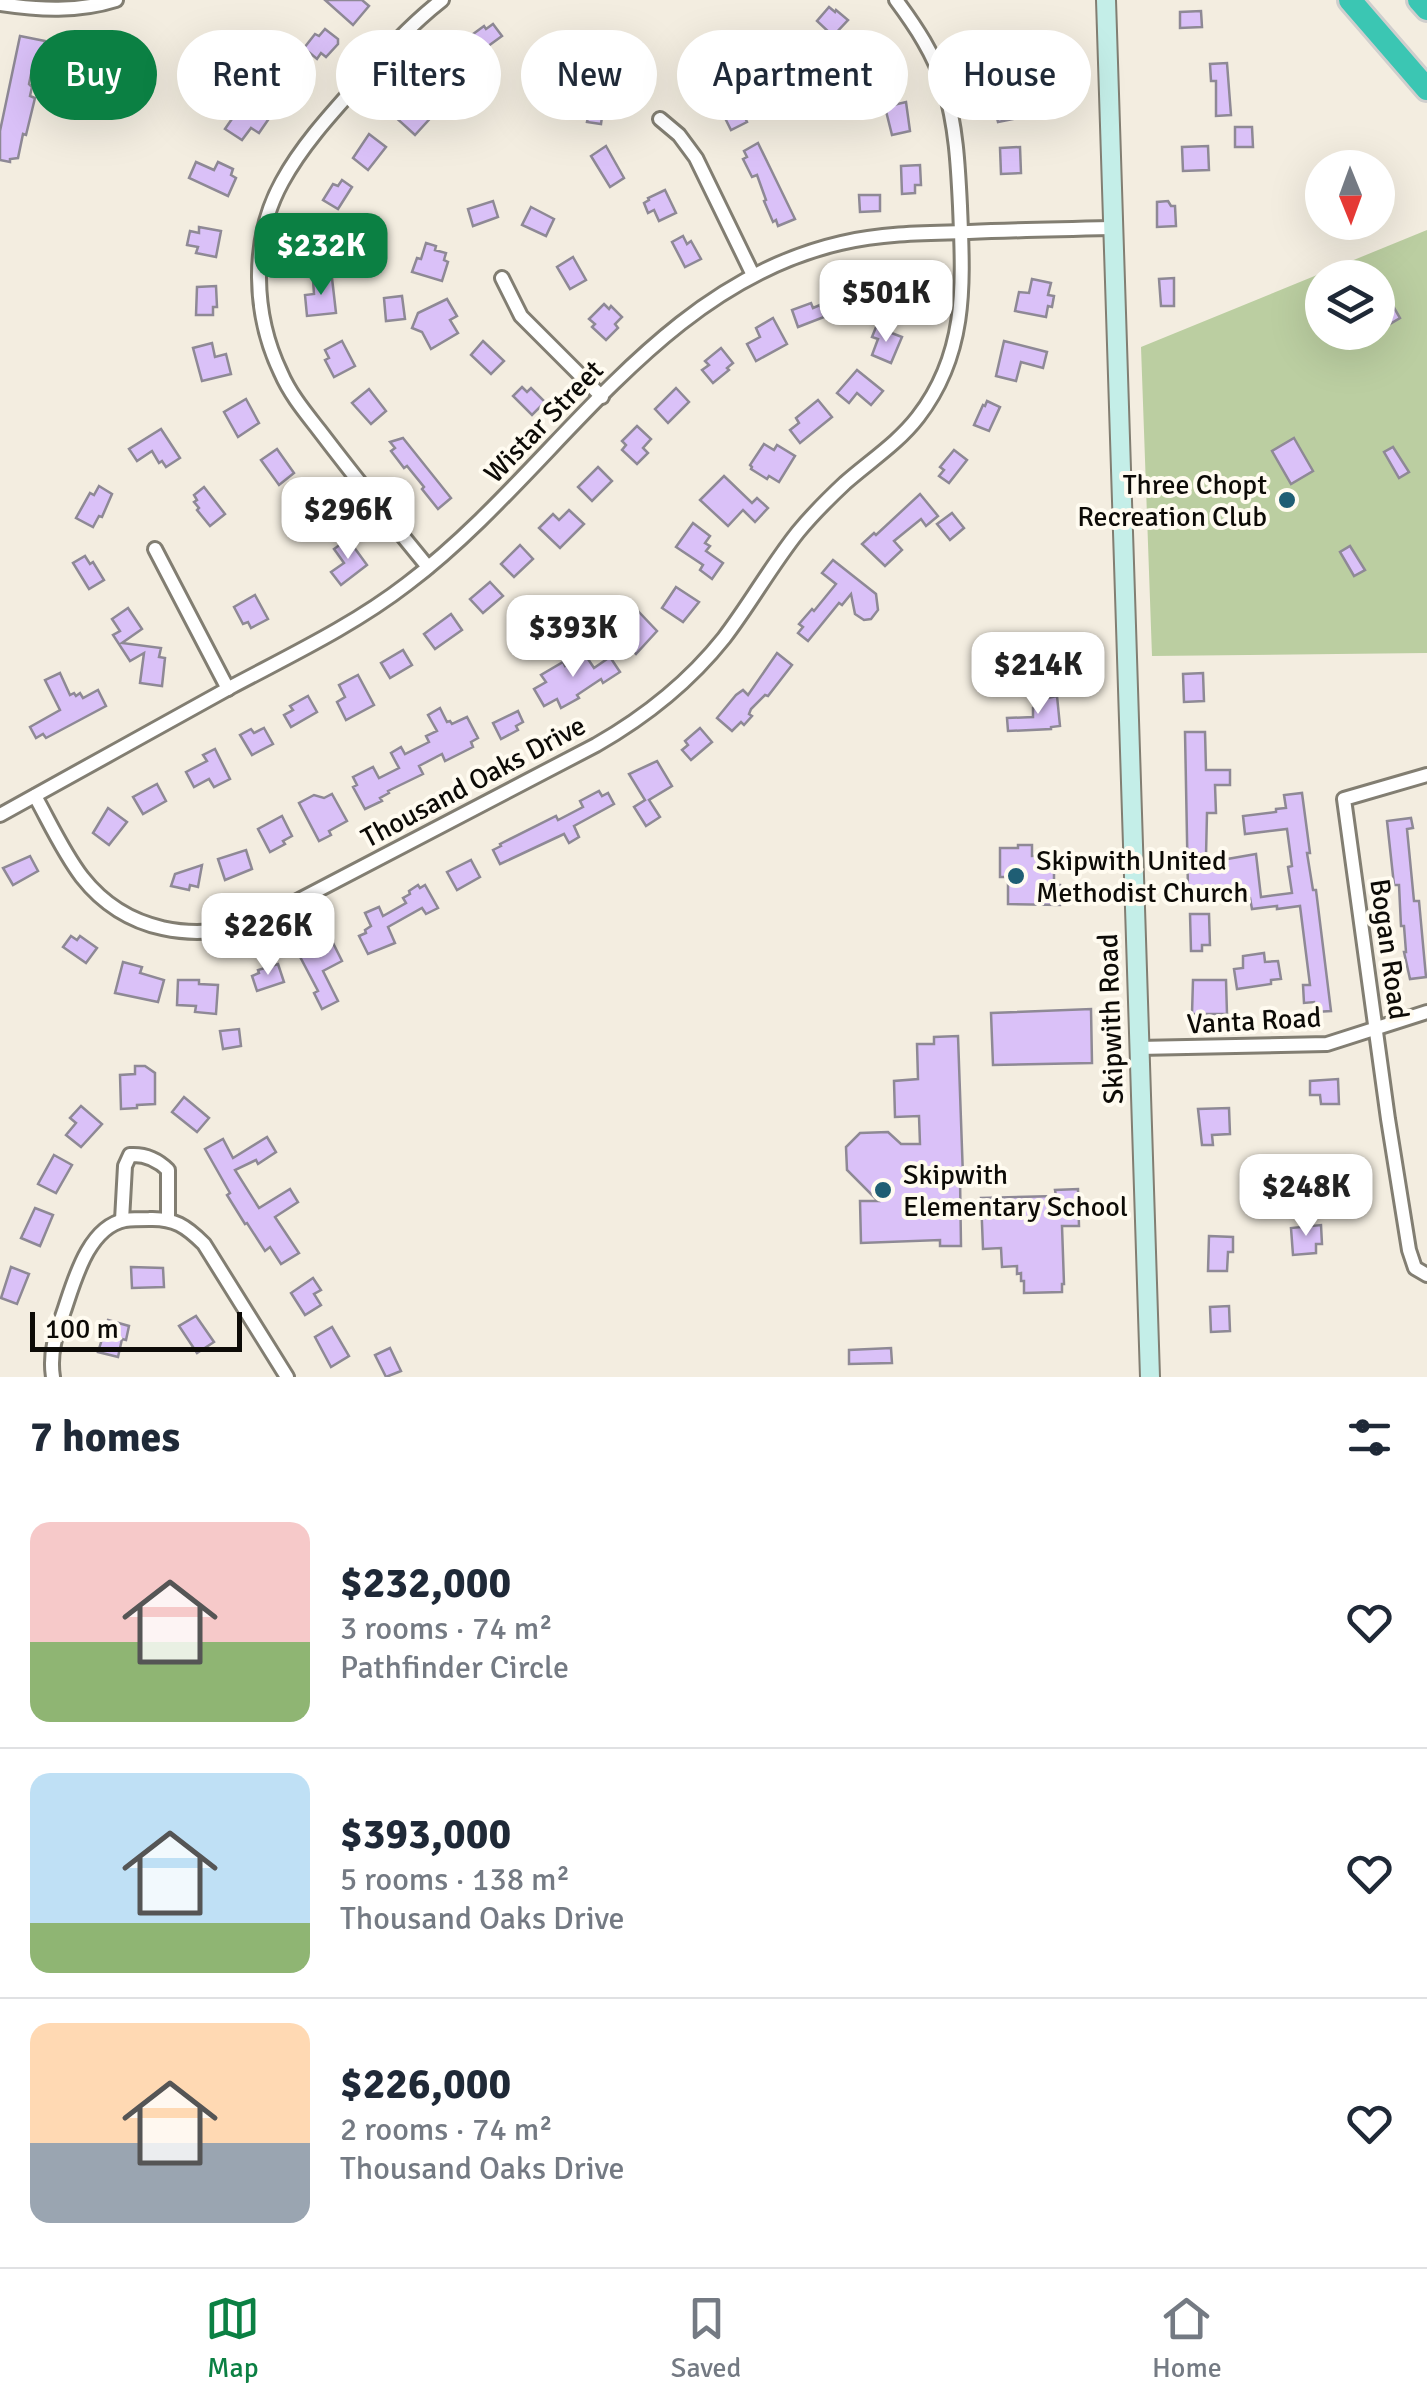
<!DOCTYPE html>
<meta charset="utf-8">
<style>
body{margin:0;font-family:Signika,sans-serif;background:#f2f2f3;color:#1f2937;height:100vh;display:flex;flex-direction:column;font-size:38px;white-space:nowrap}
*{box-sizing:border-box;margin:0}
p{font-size:32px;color:#747a83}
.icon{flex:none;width:55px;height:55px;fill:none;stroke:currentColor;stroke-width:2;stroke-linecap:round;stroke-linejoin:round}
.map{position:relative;height:1377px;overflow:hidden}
.panel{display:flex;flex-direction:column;background:#fff;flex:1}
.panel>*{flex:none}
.top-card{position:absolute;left:30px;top:30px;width:1368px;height:90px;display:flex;gap:20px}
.needle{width:65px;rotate:179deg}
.controls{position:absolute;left:1305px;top:150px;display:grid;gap:20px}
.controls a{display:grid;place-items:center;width:90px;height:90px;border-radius:50%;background:#fff;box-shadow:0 10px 40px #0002;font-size:50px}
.scale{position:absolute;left:30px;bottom:25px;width:212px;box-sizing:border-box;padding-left:10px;border:5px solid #0d0b07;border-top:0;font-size:28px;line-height:35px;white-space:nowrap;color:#0d0b07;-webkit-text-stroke:8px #fffbf0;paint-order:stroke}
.price{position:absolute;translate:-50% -85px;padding:0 22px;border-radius:20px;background:#fff;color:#222;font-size:32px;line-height:65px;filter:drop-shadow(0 2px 5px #0008)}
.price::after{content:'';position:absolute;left:50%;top:60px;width:30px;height:22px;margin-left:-15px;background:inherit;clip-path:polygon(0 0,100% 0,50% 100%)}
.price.active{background:#0b8043;color:#fff}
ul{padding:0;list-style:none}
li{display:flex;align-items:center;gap:30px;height:250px;padding:0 30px}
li+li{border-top:2px solid #e0e1e3}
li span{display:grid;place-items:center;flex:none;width:280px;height:200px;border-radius:20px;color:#555}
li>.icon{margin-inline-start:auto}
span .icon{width:120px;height:120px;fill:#fffc;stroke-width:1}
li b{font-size:42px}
h2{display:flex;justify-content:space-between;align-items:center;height:120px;padding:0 30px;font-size:42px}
.pill{padding:0 35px;border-radius:45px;background:#fff;box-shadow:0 10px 40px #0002;font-size:35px;line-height:90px}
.pill.active{background:#0b8043;color:#fff}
.dock{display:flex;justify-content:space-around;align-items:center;height:140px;border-top:2px solid #e0e1e3;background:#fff;font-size:28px;color:#747a83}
.dock a{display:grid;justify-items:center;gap:5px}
.dock .active{color:#0b8043}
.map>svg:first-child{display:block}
.green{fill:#bbcea1;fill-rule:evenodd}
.building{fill:#dac1f8;stroke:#8e8995;stroke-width:2.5}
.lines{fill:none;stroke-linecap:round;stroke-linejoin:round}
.minor-casing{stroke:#827e72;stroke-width:18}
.secondary-casing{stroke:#827e72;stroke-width:22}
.motorway-casing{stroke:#cfcecd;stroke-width:28}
.minor{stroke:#fff;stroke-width:12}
.secondary{stroke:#c4eee8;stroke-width:18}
.motorway{stroke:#3bc6b3;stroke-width:22}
.poi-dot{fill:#1f5e74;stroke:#fffbf0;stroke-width:4}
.labels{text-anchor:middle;stroke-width:8;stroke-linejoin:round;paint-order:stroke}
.street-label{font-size:28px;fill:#0d0b07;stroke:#fffbf0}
.poi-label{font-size:28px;fill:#0d0b07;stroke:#fffbf0;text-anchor:start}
</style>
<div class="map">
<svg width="1427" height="1377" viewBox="0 0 1427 1377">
<rect width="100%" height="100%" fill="#f3ede0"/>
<path class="green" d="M1427,230V653L1152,656L1141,347ZM1322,278H1378V332H1322Z"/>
<g class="building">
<polygon points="325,0 362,0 369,6 353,25"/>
<polygon points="829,7 835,12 836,10 848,20 833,36 817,21"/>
<polygon points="1201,11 1202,27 1180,28 1180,12"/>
<polygon points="493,24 502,36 480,52 469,37 484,26 486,29"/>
<polygon points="325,29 338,39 338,44 326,57 321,53 317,59 304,48 315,34 319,36"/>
<polygon points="20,36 45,41 41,61 34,60 29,84 32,87 30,96 35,98 26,135 23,134 18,158 10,159 10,162 0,160 0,131"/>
<polygon points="130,36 136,54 103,63 98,45"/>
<polygon points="997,42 1005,63 983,72 977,54 981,53 979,49"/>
<polygon points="642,44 648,60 624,70 617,54"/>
<polygon points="700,46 706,51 709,47 720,54 714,63 719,67 709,81 693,70 695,66 689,62"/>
<polygon points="873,48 877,55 881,53 891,71 876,80 862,55"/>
<polygon points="214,59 229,69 214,90 199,80"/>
<polygon points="450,59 459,68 441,88 428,76 442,61 445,64"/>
<polygon points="1227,63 1231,115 1216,116 1216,81 1211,81 1210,64"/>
<polygon points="292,69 302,78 297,84 301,87 288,102 274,91"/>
<polygon points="567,89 605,95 601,124 587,122 588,117 563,114"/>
<polygon points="1013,90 1018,118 998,122 991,94"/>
<polygon points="413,93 435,113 415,135 393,115"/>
<polygon points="735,96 747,122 731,130 722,112 727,109 723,102"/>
<polygon points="245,100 270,117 259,133 251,128 242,140 225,129"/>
<polygon points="906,102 910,131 892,135 885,107"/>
<polygon points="1235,127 1252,127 1253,147 1235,147"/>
<polygon points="369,134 386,147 368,170 353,158"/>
<polygon points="758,143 795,219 778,226 776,220 773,222 764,201 766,200 757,175 752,177 743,159 747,157 744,151"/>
<polygon points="606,146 624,178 610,187 591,156"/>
<polygon points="1208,146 1209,170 1183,171 1182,147"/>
<polygon points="1020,147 1021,173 1001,174 1000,148"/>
<polygon points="196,162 214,170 218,162 233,169 231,175 236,178 228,196 189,178"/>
<polygon points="920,165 921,185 915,185 915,193 902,194 901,166"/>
<polygon points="342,180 352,187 338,209 323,200 333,184 338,186"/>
<polygon points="665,190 676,213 659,221 654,210 648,213 644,203 649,200 648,198"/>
<polygon points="859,195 880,195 880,211 860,212"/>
<polygon points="493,201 498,217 473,226 468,209"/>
<polygon points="1168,201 1171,206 1175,206 1176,226 1157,227 1157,202"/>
<polygon points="531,207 554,219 546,236 522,225"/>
<polygon points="199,227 221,231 216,257 196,253 198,247 187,245 190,231 199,233"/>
<polygon points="311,227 331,232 322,246 327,250 325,260 307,255"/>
<polygon points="683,236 687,244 691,241 701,259 685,267 672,242"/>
<polygon points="426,243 436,246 435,250 446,253 444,260 448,262 442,281 412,272 417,258 421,259"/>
<polygon points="573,257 586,280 570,289 557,267"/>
<polygon points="887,269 910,269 910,306 888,306 888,300 875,300 875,279 887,279"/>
<polygon points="332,278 336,313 307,316 305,295 314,294 313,280"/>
<polygon points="1174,278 1174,306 1161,306 1159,279"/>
<polygon points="1032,279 1051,283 1048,295 1054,296 1052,307 1048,306 1046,317 1015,311 1019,292 1029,293"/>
<polygon points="216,286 217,307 213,307 213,315 196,315 197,287"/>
<polygon points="402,296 405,319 386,321 384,298"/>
<polygon points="447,299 457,316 450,320 458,333 431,349 422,332 412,328 418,313"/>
<polygon points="1389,299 1400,318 1378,331 1378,306"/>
<polygon points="811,303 813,308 820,305 824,317 798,327 792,310"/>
<polygon points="604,304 609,309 611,306 622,317 615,324 618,328 606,340 592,327 595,324 589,319"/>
<polygon points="773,318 787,344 756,361 747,344 760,337 756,328"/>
<polygon points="876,327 902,337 891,363 872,355 878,339 872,337"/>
<polygon points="342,341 355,366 334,377 325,360 329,358 325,350"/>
<polygon points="483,341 504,361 491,374 471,355"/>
<polygon points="1004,341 1047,352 1043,368 1021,362 1016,381 996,376"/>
<polygon points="212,343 215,357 226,354 231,374 202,381 193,348"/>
<polygon points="721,348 733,363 727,368 729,370 713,383 702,370 709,365 705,361"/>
<polygon points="857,370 883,391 871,405 857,393 849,403 837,393"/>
<polygon points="522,387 527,392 531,388 545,402 532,415 513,396"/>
<polygon points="676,388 689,402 668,423 655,409"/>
<polygon points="369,389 386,411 371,424 352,403"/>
<polygon points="246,399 259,423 238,437 224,412"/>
<polygon points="818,400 832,417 800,443 790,430 799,423 796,418"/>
<polygon points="987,401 1000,407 989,431 974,425 983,405 985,406"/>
<polygon points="637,426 651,439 643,448 648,453 637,464 622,450 626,445 622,441"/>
<polygon points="161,429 180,458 166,467 162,461 159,463 152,451 137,461 129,449"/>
<polygon points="403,438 451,498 438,509 422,489 424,487 407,466 404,468 391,451 395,448 390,442"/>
<polygon points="1294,438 1313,471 1291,484 1272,451"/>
<polygon points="764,444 774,450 777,445 795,456 779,482 769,476 767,479 751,469 752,467 750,465"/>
<polygon points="1393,447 1409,472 1399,478 1384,452"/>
<polygon points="277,449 294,473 279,485 261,460"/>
<polygon points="954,450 967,460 949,483 939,476 944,470 940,467"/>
<polygon points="598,467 612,481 592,501 578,487"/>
<polygon points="724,476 752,503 757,498 768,508 755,522 743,510 728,526 700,500"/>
<polygon points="99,486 112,494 102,517 99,516 93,527 76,518 90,493 94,495"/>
<polygon points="204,487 225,514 210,526 197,510 199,508 194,502 197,500 194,495"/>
<polygon points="920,494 938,516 926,526 921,519 894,541 902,550 885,566 862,544 874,533 876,535"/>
<polygon points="311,496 330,514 327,516 329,519 314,532 295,509"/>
<polygon points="569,510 584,524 560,548 539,528 553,514 559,520"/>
<polygon points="952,513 964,528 950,540 937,524"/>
<polygon points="693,523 710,536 705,543 710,546 706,551 723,563 712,579 700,570 703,565 676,547"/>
<polygon points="348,539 367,565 341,585 331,572 344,563 334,549"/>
<polygon points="520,545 533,559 514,577 501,564"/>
<polygon points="1350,546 1365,570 1354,576 1340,552"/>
<polygon points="85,556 90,564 93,562 104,580 89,589 73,563"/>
<polygon points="833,560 876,594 878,610 871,619 864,620 855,614 851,594 842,605 839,603 808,641 798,633 803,627 799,624 812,609 814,611 836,584 822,573"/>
<polygon points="490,582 503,596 483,613 470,599"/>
<polygon points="676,587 699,602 683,622 662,608"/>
<polygon points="255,595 268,619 251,628 248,622 243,624 234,607"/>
<polygon points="128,608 142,629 122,643 161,648 159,657 165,658 162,686 140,683 144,653 130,661 113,635 120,631 112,619"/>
<polygon points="638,611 657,631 636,654 615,632"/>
<polygon points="451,614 462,630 435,649 424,634"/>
<polygon points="403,650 412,665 390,678 381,663"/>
<polygon points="584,653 594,668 610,657 620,672 603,683 601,679 577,695 579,698 561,708 557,699 544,706 534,689 546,682 541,675 563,662 565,666"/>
<polygon points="777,653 792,665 768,696 765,695 751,709 749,714 752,716 744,725 741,722 732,731 717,718 736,695 743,690 748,695"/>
<polygon points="60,673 70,695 74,693 76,696 80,693 83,698 98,690 106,706 46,738 43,734 36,738 30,727 60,710 45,680"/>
<polygon points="1203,673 1204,701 1184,702 1183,674"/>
<polygon points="358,675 374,705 346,720 337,702 345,697 339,685"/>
<polygon points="308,696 317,712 291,727 284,715 293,710 290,706"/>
<polygon points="1057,696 1060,726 1051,727 1051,729 1008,731 1007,718 1033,717 1033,708 1037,708 1037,700"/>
<polygon points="440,708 447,722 450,721 452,724 467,717 478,738 471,742 473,747 445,761 442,754 419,766 423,774 388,791 389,793 380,798 382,801 365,809 353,787 357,785 353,777 373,767 379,778 399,768 391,753 401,747 405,754 429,742 426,736 437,731 428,715"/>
<polygon points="518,711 523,722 516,726 518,730 501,739 493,723"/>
<polygon points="264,728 273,744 252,755 240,735 251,729 254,733"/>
<polygon points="700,728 712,742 691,760 682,750 688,745 685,741"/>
<polygon points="1185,732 1205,732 1206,770 1230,770 1230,785 1215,785 1216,813 1207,813 1206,856 1210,856 1210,862 1256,854 1261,897 1292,893 1288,867 1292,866 1287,829 1245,834 1243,816 1276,812 1276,809 1286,808 1284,795 1302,793 1310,853 1307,853 1313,890 1316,890 1331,1011 1315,1012 1314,1002 1304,1003 1303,985 1310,985 1300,906 1277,909 1277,906 1252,909 1250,898 1229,900 1228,890 1188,890"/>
<polygon points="215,749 230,779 214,787 209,779 194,787 186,772 207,761 203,755"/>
<polygon points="657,761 672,786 649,800 660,817 646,826 634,807 645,800 629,774"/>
<polygon points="157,784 166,801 143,814 133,797"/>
<polygon points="599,791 602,796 608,793 614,804 574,826 579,837 569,843 564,834 500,864 493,850 501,846 500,844 556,816 558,820 583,807 580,801"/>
<polygon points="332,794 347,821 329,831 331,835 319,841 299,803 314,795 324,798"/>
<polygon points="108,808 127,822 109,845 93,833"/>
<polygon points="282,816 292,836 283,841 285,844 270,852 258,829"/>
<polygon points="1411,818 1413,828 1407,829 1414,901 1419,901 1426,977 1410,979 1404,952 1406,952 1404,926 1401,926 1399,885 1394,885 1387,821"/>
<polygon points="1018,845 1032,845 1032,856 1054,855 1054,885 1060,885 1060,905 1008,904 1008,877 1000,877 1000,848 1018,848"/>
<polygon points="246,850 252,869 225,880 218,859"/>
<polygon points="30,856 38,871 13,885 3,868"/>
<polygon points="471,860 480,877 457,890 447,872"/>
<polygon points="202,865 198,887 190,885 189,890 171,886 175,874"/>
<polygon points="418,885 420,888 425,885 438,908 426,914 422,908 388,927 395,943 368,954 359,936 366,933 365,930 371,926 365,913 379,907 383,916 406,903 403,898 410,894 409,891"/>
<polygon points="1190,914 1209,914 1210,945 1202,945 1202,951 1191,951"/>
<polygon points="71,936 77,940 80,936 97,948 86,963 63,947"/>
<polygon points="315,941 320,950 333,943 342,961 323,971 338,1001 322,1009 314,993 318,991 297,951"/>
<polygon points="1264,953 1265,962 1278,961 1281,979 1271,980 1271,984 1237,989 1234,969 1243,968 1243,956"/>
<polygon points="123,962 142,967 140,973 164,980 158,1002 115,993"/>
<polygon points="278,964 284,982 257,991 252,976 259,973 258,970"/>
<polygon points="178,980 199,980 199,984 218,985 216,1014 195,1012 196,1006 177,1005"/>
<polygon points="1193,980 1226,980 1227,1014 1192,1014"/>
<polygon points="1091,1009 1092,1063 993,1065 991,1013"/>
<polygon points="239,1029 241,1046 223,1049 220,1031"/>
<polygon points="958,1036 963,1177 960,1177 961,1246 940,1246 940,1240 861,1243 860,1201 878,1201 847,1170 846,1147 860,1133 888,1132 901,1144 920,1144 919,1116 895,1117 894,1081 918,1079 917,1044 934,1044 934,1037"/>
<polygon points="135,1066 145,1066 155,1073 155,1104 137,1105 137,1108 121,1109 120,1075 135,1074"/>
<polygon points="1338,1079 1339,1104 1321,1104 1320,1095 1310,1095 1310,1081"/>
<polygon points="184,1097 209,1118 197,1132 172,1112"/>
<polygon points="81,1106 102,1124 81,1147 66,1135 76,1123 70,1118"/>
<polygon points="1229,1108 1230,1134 1212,1135 1213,1145 1202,1145 1198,1109"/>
<polygon points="267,1137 276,1152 258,1164 256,1160 235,1170 259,1208 290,1189 298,1202 275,1217 299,1253 281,1264 270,1247 265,1251 247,1223 245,1224 227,1195 230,1193 205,1149 223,1139 233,1158"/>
<polygon points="54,1155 72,1165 56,1193 38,1184"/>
<polygon points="1078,1189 1079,1226 1062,1226 1064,1284 1062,1284 1062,1292 1024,1293 1024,1281 1021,1281 1021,1273 1017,1274 1017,1266 1002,1267 1001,1248 983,1249 981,1198 1056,1196 1055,1190"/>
<polygon points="35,1208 53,1215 40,1246 21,1238"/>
<polygon points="1321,1225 1322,1244 1316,1244 1316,1253 1293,1255 1291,1228"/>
<polygon points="1209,1236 1233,1237 1233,1252 1228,1252 1227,1271 1208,1271"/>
<polygon points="11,1267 29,1274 17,1304 1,1298"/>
<polygon points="131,1267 163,1268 164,1287 132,1288"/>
<polygon points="313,1278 321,1290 314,1294 321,1305 305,1315 291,1293"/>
<polygon points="1229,1306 1230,1331 1211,1332 1210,1307"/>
<polygon points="196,1316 214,1342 197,1353 179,1326"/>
<polygon points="108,1320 129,1326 126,1340 122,1339 118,1357 98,1352"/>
<polygon points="332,1327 349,1356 331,1367 315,1337"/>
<polygon points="390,1348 401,1371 386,1377 375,1355"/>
<polygon points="891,1348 892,1363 849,1364 849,1350"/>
</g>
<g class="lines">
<g class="minor-casing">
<g id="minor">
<path d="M0,4C39,10 78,12 116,0"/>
<polyline points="660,119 679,135 696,158 753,275"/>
<polyline points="502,278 521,316 602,397"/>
<polyline points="155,549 228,689"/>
<path d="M428,567C391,522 354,476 319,430C305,412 290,394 281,373C253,315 250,240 282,182C301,147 329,116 356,86C383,55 410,25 442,0"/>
<polyline points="1427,775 1344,799 1388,1119 1409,1250 1415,1268 1427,1275"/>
<path d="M35,796C50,823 63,852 82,877C126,933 195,943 259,921L596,745C645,717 689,682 724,638C750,604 771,566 798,532C812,515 829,498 845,483C870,461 898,443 918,417C968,352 963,283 960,206C958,165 956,125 944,86C934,54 916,27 896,0"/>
<path d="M0,815C77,773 154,729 231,687C291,655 354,625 407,584C554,473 653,286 841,243C883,233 927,233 969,232C1017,230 1065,229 1113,228"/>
<polyline points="1138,1048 1327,1044 1427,1012"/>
<path d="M122,1220L125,1166L130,1155C145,1154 157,1159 168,1170V1218"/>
<path d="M53,1377C49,1352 57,1331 65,1308C75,1278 89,1227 125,1220C133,1219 142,1219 149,1219C174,1218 186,1226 204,1244L287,1377"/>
</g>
</g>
<g class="secondary-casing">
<polyline id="secondary" points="1106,0 1150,1377"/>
</g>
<g class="motorway-casing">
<g id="motorway">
<polyline points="1350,0 1427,89"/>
<polyline points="1419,0 1427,9"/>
</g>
</g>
<use href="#minor" class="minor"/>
<use href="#secondary" class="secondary"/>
<use href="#motorway" class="motorway"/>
</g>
<g class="poi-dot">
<circle cx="1287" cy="500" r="10"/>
<circle cx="1016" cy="876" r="10"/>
<circle cx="883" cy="1190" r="10"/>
</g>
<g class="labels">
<g class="street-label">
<text transform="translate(543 421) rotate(-46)" y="10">Wistar Street</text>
<text transform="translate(473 781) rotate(-28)" y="10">Thousand Oaks Drive</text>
<text transform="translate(1390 949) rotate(82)" y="10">Bogan Road</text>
<text transform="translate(1110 1019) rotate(-92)" y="10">Skipwith Road</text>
<text transform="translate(1254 1020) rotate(-3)" y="10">Vanta Road</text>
</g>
<g class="poi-label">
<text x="1267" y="494" text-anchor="end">Three Chopt<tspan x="1267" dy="32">Recreation Club</tspan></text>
<text x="1036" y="870">Skipwith United<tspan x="1036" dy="32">Methodist Church</tspan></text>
<text x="903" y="1184">Skipwith<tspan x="903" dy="32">Elementary School</tspan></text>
</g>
</g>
</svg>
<div class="controls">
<a><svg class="needle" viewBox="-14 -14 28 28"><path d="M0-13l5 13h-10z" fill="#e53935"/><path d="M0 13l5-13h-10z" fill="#747a83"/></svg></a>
<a><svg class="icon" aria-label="layers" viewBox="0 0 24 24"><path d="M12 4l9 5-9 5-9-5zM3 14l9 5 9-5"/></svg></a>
</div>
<div class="scale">100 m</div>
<b class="price active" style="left:321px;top:298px">$232K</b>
<b class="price" style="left:886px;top:345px">$501K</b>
<b class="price" style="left:348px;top:562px">$296K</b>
<b class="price" style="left:573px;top:680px">$393K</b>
<b class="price" style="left:1038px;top:717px">$214K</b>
<b class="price" style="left:268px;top:978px">$226K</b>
<b class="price" style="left:1306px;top:1239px">$248K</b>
<div class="top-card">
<a class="pill active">Buy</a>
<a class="pill">Rent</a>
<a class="pill">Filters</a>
<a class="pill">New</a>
<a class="pill">Apartment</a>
<a class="pill">House</a>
</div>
</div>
<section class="panel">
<h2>7 homes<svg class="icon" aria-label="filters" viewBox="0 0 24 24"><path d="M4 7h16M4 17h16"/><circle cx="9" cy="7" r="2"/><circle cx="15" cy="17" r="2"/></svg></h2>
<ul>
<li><span style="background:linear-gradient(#f6c9c9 60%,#8fb573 0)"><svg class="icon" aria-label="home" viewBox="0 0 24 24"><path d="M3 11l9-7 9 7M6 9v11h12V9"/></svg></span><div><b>$232,000</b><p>3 rooms · 74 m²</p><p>Pathfinder Circle</p></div><svg class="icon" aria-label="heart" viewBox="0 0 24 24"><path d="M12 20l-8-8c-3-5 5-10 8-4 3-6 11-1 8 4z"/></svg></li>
<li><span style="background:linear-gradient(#bfe0f5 75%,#8fb573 0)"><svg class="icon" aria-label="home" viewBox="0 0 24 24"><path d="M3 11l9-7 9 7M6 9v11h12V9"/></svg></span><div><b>$393,000</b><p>5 rooms · 138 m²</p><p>Thousand Oaks Drive</p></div><svg class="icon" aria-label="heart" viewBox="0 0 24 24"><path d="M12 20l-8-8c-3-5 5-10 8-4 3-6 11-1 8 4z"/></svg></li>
<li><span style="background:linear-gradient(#ffd9b3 60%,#9aa5b1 0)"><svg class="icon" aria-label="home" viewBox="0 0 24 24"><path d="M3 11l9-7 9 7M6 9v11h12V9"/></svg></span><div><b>$226,000</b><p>2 rooms · 74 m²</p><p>Thousand Oaks Drive</p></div><svg class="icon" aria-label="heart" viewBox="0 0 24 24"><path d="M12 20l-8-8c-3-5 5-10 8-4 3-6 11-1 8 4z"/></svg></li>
</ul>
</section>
<nav class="dock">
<a class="active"><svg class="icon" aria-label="map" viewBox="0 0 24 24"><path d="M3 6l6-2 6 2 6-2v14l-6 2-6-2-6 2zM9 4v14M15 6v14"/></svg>Map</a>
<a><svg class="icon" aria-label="saved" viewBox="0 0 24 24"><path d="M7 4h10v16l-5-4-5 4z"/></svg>Saved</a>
<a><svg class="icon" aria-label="home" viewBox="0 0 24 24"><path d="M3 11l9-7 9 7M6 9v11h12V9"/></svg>Home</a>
</nav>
